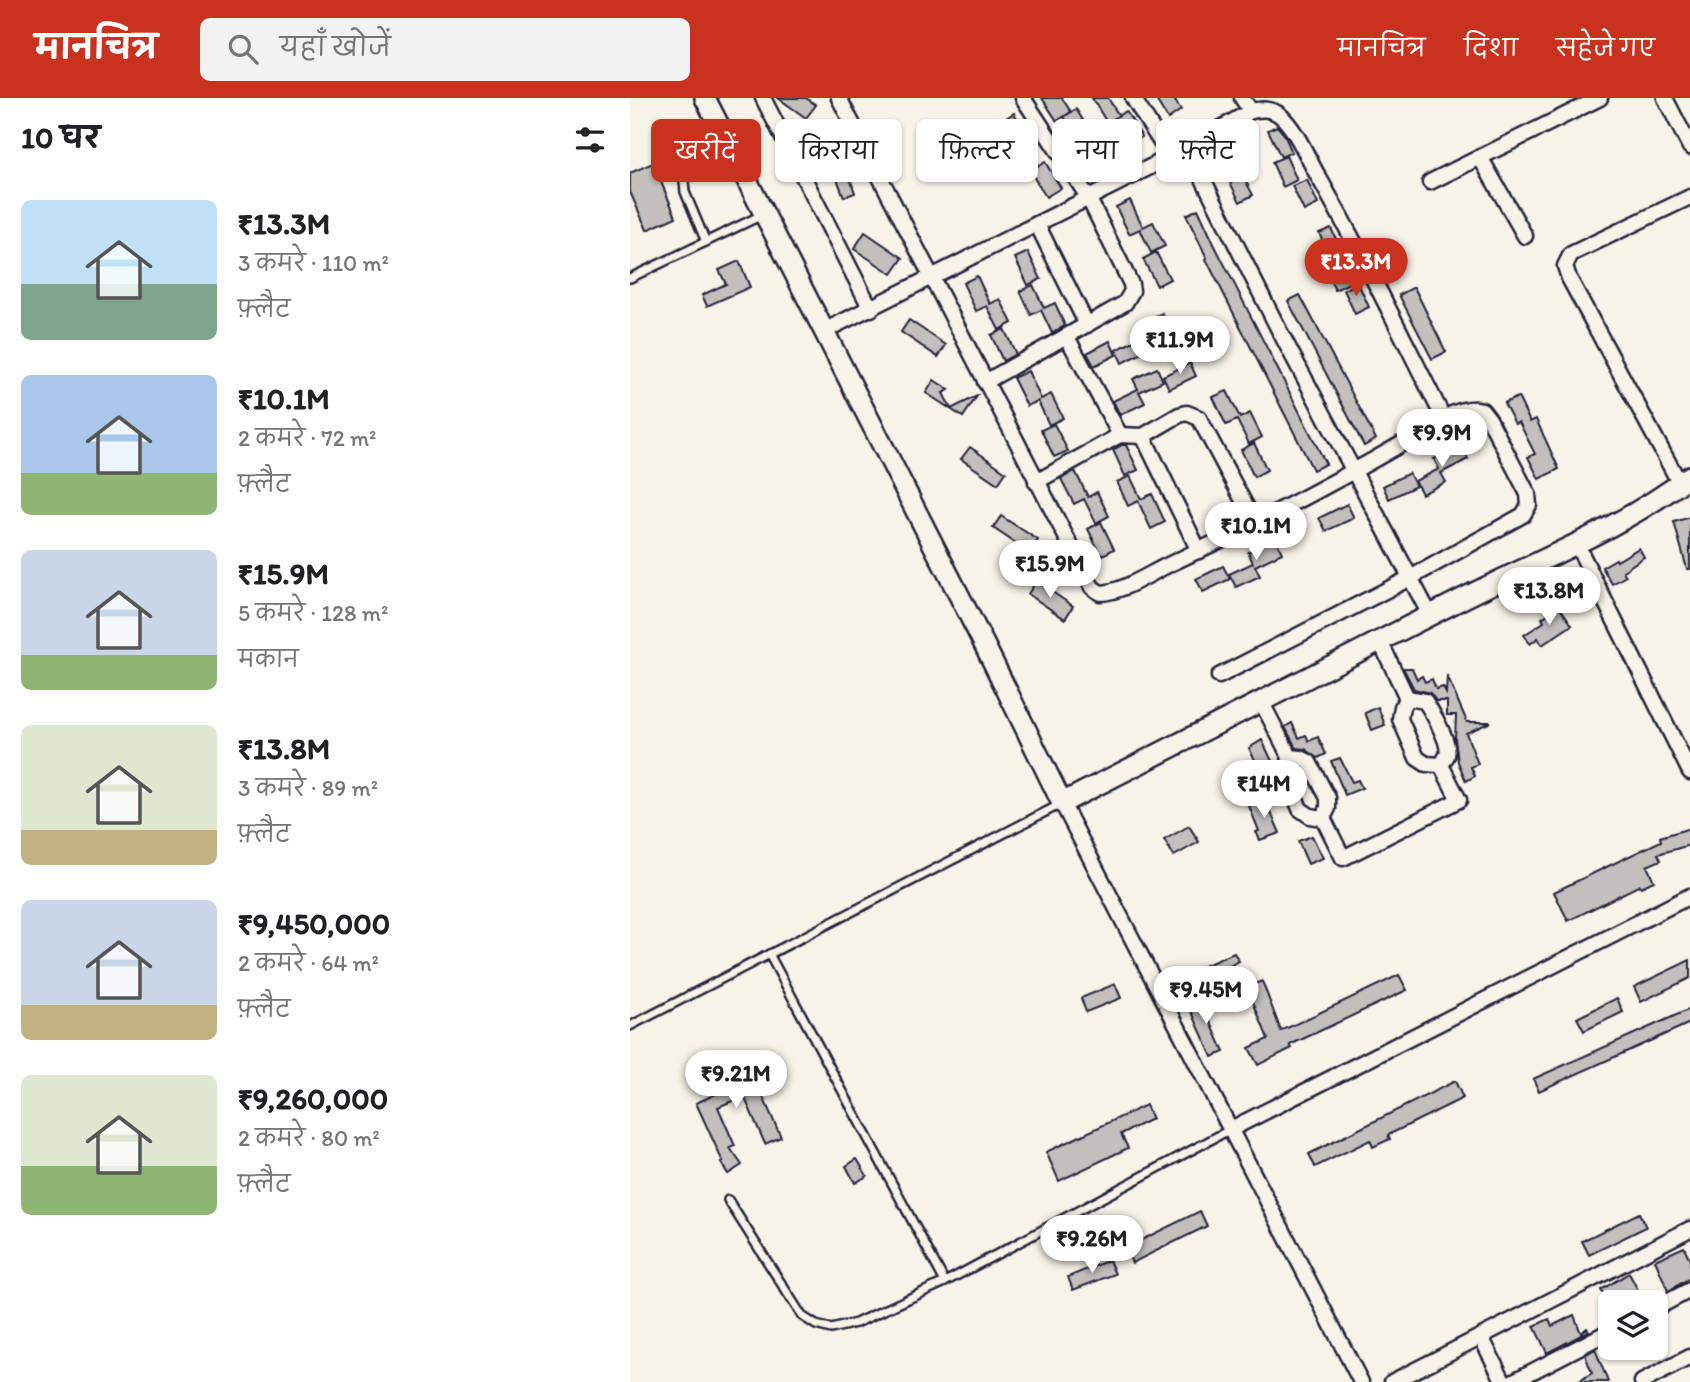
<!DOCTYPE html>
<html lang="hi">
<meta charset="utf-8">
<style>
body{margin:0;font-family:Itim,"Playpen Sans Deva",sans-serif;background:#f2f2f2;color:#202124;height:100vh;display:flex;flex-direction:column;font-size:26px;white-space:nowrap}
*{box-sizing:border-box;margin:0}
p{font-size:23px;color:#757577}
.icon{flex:none;width:38px;height:38px;fill:none;stroke:currentColor;stroke-width:2;stroke-linecap:round;stroke-linejoin:round}
.map{position:relative;flex:1;overflow:hidden}
.side{display:flex;flex-direction:column;background:#fff;width:630px}
.side>*{flex:none}
.banner{position:absolute;left:21px;top:21px;width:665px;height:63px;display:flex;gap:14px}
.tools{position:absolute;left:968px;top:1192px;display:grid;gap:14px}
.tools a{display:grid;place-items:center;width:70px;height:70px;border-radius:10px;background:#fff;box-shadow:0 2px 5px #0004;font-size:35px}
.price{position:absolute;translate:-50% -60px;padding:0 16px;border-radius:24px;background:#fff;color:#222;font-size:23px;line-height:46px;filter:drop-shadow(0 2px 4px #0008)}
.price::after{content:'';position:absolute;left:50%;top:42px;width:21px;height:16px;margin-left:-10px;background:inherit;clip-path:polygon(0 0,100% 0,50% 100%)}
.price.active{background:#c8321e;color:#fff}
ul{padding:0;list-style:none}
li{display:flex;align-items:center;gap:21px;height:175px;padding:0 21px}
li span{display:grid;place-items:center;flex:none;width:196px;height:140px;border-radius:10px;color:#555}
li>.icon{margin-inline-start:auto}
span .icon{width:84px;height:84px;fill:#fffc;stroke-width:1}
li b{font-size:30px}
h2{display:flex;justify-content:space-between;align-items:center;height:84px;padding:0 21px;font-size:30px}
.pill{padding:0 24px;border-radius:10px;background:#fff;box-shadow:0 2px 5px #0004;font-size:24px;line-height:63px}
.pill.active{background:#c8321e;color:#fff}
header{display:flex;align-items:center;gap:42px;box-sizing:border-box;height:98px;padding:0 35px;background:#c8321e;color:#fff}
header strong{font-size:33px}
nav{display:flex;gap:38px;margin-inline-start:auto;font-size:24px}
.search{width:490px;height:63px;background:#f2f2f2;display:flex;align-items:center;gap:18px;box-sizing:border-box;padding:0 24px;border-radius:10px;color:#757577;font-size:26px}
main{display:flex;flex:1;min-height:0}
.map>svg:first-child{display:block}
.building{fill:#c2bfbd;stroke:#22223b;stroke-width:2}
.lines{fill:none;stroke-linecap:round;stroke-linejoin:round}
.lane-casing{stroke:#22223b;stroke-width:12}
.street-casing{stroke:#22223b;stroke-width:19}
.secondary-casing{stroke:#22223b;stroke-width:24}
.lane{stroke:#f7f3e8;stroke-width:7}
.street{stroke:#f7f3e8;stroke-width:14}
.secondary{stroke:#f7f3e8;stroke-width:19}
</style>
<header>
<strong>मानचित्र</strong>
<div class="search"><svg class="icon" aria-label="search" viewBox="0 0 24 24"><circle cx="10" cy="10" r="6"/><path d="M15 15l6 6"/></svg>यहाँ खोजें</div>
<nav><a>मानचित्र</a><a>दिशा</a><a>सहेजे गए</a></nav>
</header>
<main>
<section class="side">
<h2>10 घर<svg class="icon" aria-label="filters" viewBox="0 0 24 24"><path d="M4 7h16M4 17h16"/><circle cx="9" cy="7" r="2"/><circle cx="15" cy="17" r="2"/></svg></h2>
<ul>
<li><span style="background:linear-gradient(#bfe0f5 60%,#7fa58c 0)"><svg class="icon" aria-label="home" viewBox="0 0 24 24"><path d="M3 11l9-7 9 7M6 9v11h12V9"/></svg></span><div><b>₹13.3M</b><p>3 कमरे · 110 m²</p><p>फ़्लैट</p></div></li>
<li><span style="background:linear-gradient(#a9c7e8 70%,#8fb573 0)"><svg class="icon" aria-label="home" viewBox="0 0 24 24"><path d="M3 11l9-7 9 7M6 9v11h12V9"/></svg></span><div><b>₹10.1M</b><p>2 कमरे · 72 m²</p><p>फ़्लैट</p></div></li>
<li><span style="background:linear-gradient(#c9d6e8 75%,#8fb573 0)"><svg class="icon" aria-label="home" viewBox="0 0 24 24"><path d="M3 11l9-7 9 7M6 9v11h12V9"/></svg></span><div><b>₹15.9M</b><p>5 कमरे · 128 m²</p><p>मकान</p></div></li>
<li><span style="background:linear-gradient(#dfe7d0 75%,#c2b280 0)"><svg class="icon" aria-label="home" viewBox="0 0 24 24"><path d="M3 11l9-7 9 7M6 9v11h12V9"/></svg></span><div><b>₹13.8M</b><p>3 कमरे · 89 m²</p><p>फ़्लैट</p></div></li>
<li><span style="background:linear-gradient(#c9d6e8 75%,#c2b280 0)"><svg class="icon" aria-label="home" viewBox="0 0 24 24"><path d="M3 11l9-7 9 7M6 9v11h12V9"/></svg></span><div><b>₹9,450,000</b><p>2 कमरे · 64 m²</p><p>फ़्लैट</p></div></li>
<li><span style="background:linear-gradient(#dfe7d0 65%,#8fb573 0)"><svg class="icon" aria-label="home" viewBox="0 0 24 24"><path d="M3 11l9-7 9 7M6 9v11h12V9"/></svg></span><div><b>₹9,260,000</b><p>2 कमरे · 80 m²</p><p>फ़्लैट</p></div></li>
</ul>
</section>
<div class="map">
<svg width="1060" height="1284" viewBox="0 0 1060 1284">
<rect width="100%" height="100%" fill="#f7f3e8"/>
<filter id="ink" filterUnits="userSpaceOnUse"><feTurbulence type="fractalNoise" baseFrequency=".0143" numOctaves="2"/><feDisplacementMap in="SourceGraphic" scale="14" xChannelSelector="R" yChannelSelector="G"/><feConvolveMatrix kernelMatrix="1 2 1 2 8 2 1 2 1" color-interpolation-filters="sRGB"/></filter>
<g filter="url(#ink)">
<g class="building">
<polygon points="148,0 176,0 186,7 176,20"/>
<polygon points="412,0 432,0 441,14 427,23"/>
<polygon points="462,0 478,0 489,18 477,25"/>
<polygon points="525,0 543,0 551,12 538,21"/>
<polygon points="446,11 461,35 450,42 434,19"/>
<polygon points="496,13 512,39 497,48 481,22"/>
<polygon points="384,15 398,39 387,46 373,22"/>
<polygon points="647,28 654,36 662,54 651,59 638,32"/>
<polygon points="456,40 471,63 458,72 443,49"/>
<polygon points="393,43 408,68 396,75 381,51"/>
<polygon points="600,53 623,97 610,104 587,59"/>
<polygon points="656,58 667,82 653,89 642,64"/>
<polygon points="415,64 431,90 416,99 400,73"/>
<polygon points="23,65 46,119 17,132 0,94 0,75"/>
<polygon points="218,74 225,95 214,99 206,78"/>
<polygon points="677,82 688,106 674,113 662,88"/>
<polygon points="500,102 513,129 523,124 535,148 521,155 510,131 499,136 486,109"/>
<polygon points="568,111 584,146 696,366 683,372 576,161 577,160 556,117"/>
<polygon points="701,130 713,157 702,162 689,135"/>
<polygon points="235,134 273,160 262,176 224,151"/>
<polygon points="398,154 411,181 398,187 385,160"/>
<polygon points="526,154 540,181 527,188 513,161"/>
<polygon points="707,161 719,185 705,192 693,168"/>
<polygon points="109,163 120,189 77,208 72,197 96,186 89,172"/>
<polygon points="347,178 360,206 370,201 382,225 369,232 357,208 346,213 333,185"/>
<polygon points="728,185 739,209 725,216 714,192"/>
<polygon points="403,187 414,210 425,205 435,228 422,235 411,212 401,217 390,193"/>
<polygon points="784,189 816,254 802,261 769,197"/>
<polygon points="670,197 746,341 734,348 658,203"/>
<polygon points="532,215 539,230 512,243 516,253 492,265 486,252 510,240 504,229"/>
<polygon points="279,222 316,247 308,259 271,234"/>
<polygon points="374,231 386,256 373,263 361,237"/>
<polygon points="480,243 486,257 464,268 457,255"/>
<polygon points="560,265 566,278 539,291 533,278"/>
<polygon points="527,270 533,283 509,294 515,305 490,317 483,303 508,291 503,281"/>
<polygon points="398,273 411,301 421,296 433,320 419,327 408,303 397,308 383,280"/>
<polygon points="304,282 319,292 313,295 321,311 347,298 333,319 296,295"/>
<polygon points="597,293 610,320 620,315 632,339 619,346 607,322 596,327 583,299"/>
<polygon points="888,299 900,324 906,321 929,371 909,381 898,359 905,356 889,324 885,326 874,305"/>
<polygon points="424,326 438,353 424,359 411,332"/>
<polygon points="624,345 637,372 624,379 611,352"/>
<polygon points="492,347 496,347 508,372 495,378 483,352"/>
<polygon points="831,347 838,361 811,375 816,384 792,396 785,383 809,371 804,361"/>
<polygon points="340,349 376,374 368,386 331,361"/>
<polygon points="445,373 458,399 467,394 479,418 466,425 454,401 444,406 431,381"/>
<polygon points="779,375 786,388 759,401 753,388"/>
<polygon points="500,378 511,401 522,396 535,424 521,431 508,403 498,408 487,384"/>
<polygon points="717,406 724,420 696,433 689,420"/>
<polygon points="371,418 408,442 400,455 363,430"/>
<polygon points="1060,419 1060,471 1057,471 1044,424"/>
<polygon points="471,424 484,451 471,458 458,431"/>
<polygon points="645,440 652,455 625,468 630,478 606,489 599,476 623,465 618,454"/>
<polygon points="1009,450 1014,459 993,473 996,478 982,486 972,469 986,461 987,463"/>
<polygon points="593,468 600,481 573,494 566,481"/>
<polygon points="406,483 443,508 435,521 398,496"/>
<polygon points="929,508 942,527 912,547 908,540 900,546 894,537 914,524 912,520"/>
<polygon points="773,570 782,570 787,581 792,578 795,584 802,581 806,591 813,589 816,595 817,578 837,624 861,624 836,635 848,666 841,669 845,678 836,683 828,664 825,641 826,617 817,617 817,603 806,603 800,595 784,591"/>
<polygon points="748,609 755,627 742,632 735,615"/>
<polygon points="662,625 669,640 676,637 679,643 688,639 696,656 688,660 675,651 666,650 655,629"/>
<polygon points="632,642 642,663 631,669 638,683 626,690 618,675 629,670 619,650"/>
<polygon points="710,660 722,684 728,682 732,690 715,697 701,663"/>
<polygon points="635,701 650,735 630,742 626,734 629,733 619,708"/>
<polygon points="559,728 569,744 544,758 534,742"/>
<polygon points="1060,730 1060,747 1028,756 1031,762 1017,768 1024,783 1011,789 1010,787 938,823 924,794 1031,743 1030,739"/>
<polygon points="682,738 693,760 678,766 668,743"/>
<polygon points="604,855 609,863 598,869 600,875 564,888 559,874"/>
<polygon points="1060,862 1060,880 1011,904 1004,889"/>
<polygon points="769,877 777,892 660,947 662,950 628,967 619,950 638,941 617,889 632,883 651,933"/>
<polygon points="485,886 491,900 456,914 451,900"/>
<polygon points="569,898 594,954 582,959 557,903"/>
<polygon points="987,900 993,914 954,933 947,920"/>
<polygon points="1060,911 1060,925 909,993 903,981"/>
<polygon points="109,953 115,964 117,963 151,1039 135,1046 114,998 88,1009 105,1048 100,1050 112,1067 98,1076 91,1065 93,1064 66,1005 86,996 83,988 103,980 96,958"/>
<polygon points="825,983 833,1000 758,1037 760,1041 743,1049 740,1042 685,1069 679,1056"/>
<polygon points="516,1007 522,1021 491,1036 498,1050 429,1083 416,1054"/>
<polygon points="227,1061 237,1078 225,1085 216,1068"/>
<polygon points="570,1113 577,1128 502,1165 495,1150"/>
<polygon points="1009,1115 1016,1129 959,1157 952,1143"/>
<polygon points="1054,1149 1060,1162 1060,1180 1038,1193 1025,1162"/>
<polygon points="479,1162 485,1176 443,1192 438,1179"/>
<polygon points="999,1175 1014,1204 977,1204 971,1192"/>
<polygon points="944,1217 951,1235 957,1230 959,1233 917,1255 904,1228 919,1221 922,1228"/>
<polygon points="965,1251 978,1284 948,1284 962,1275 955,1257"/>
</g>
<g class="lines">
<g class="lane-casing">
<g id="lane">
<polyline points="76,144 55,94 54,83 59,76 100,53"/>
<polyline points="0,180 132,117"/>
<polyline points="139,856 315,1184"/>
<polyline points="0,928 431,706"/>
<polyline points="98,1102 172,1218 186,1227 201,1231 226,1225 315,1184 601,1031"/>
</g>
</g>
<g class="street-casing">
<g id="street">
<polyline points="133,0 241,211"/>
<path d="M209,0L462,489L470,495C493,494 517,477 538,467C620,429 701,387 780,341C799,330 829,305 852,312L859,321L898,396L899,407L893,417L780,480L589,578"/>
<polyline points="503,0 540,59"/>
<polyline points="612,0 621,13"/>
<polyline points="1035,0 1060,49"/>
<polyline points="557,49 649,232 800,517"/>
<polyline points="850,59 895,138"/>
<polyline points="800,84 970,0"/>
<polyline points="407,126 457,227"/>
<path d="M194,233L540,59L621,13C632,11 642,10 651,18C667,33 677,59 688,78C733,157 773,240 814,321"/>
<polyline points="437,239 490,337"/>
<polyline points="355,284 495,205 502,193 501,186 458,99 393,0"/>
<polyline points="513,338 569,453"/>
<polyline points="406,384 490,337 513,338 549,317 557,315 569,320 625,425"/>
<polyline points="1050,386 939,180 935,168 941,156 1060,99"/>
<polyline points="947,447 1060,674"/>
<polyline points="777,600 772,609 770,621 787,660 796,666 811,667"/>
<path d="M631,603L660,659L657,678L670,711L680,718L693,720L713,760L829,702L811,667C813,664 816,660 817,657C821,645 802,614 795,603L777,600L750,543"/>
<polyline points="660,659 671,660 679,664 698,700 698,710 693,720"/>
<polyline points="432,705 731,1284"/>
<polyline points="601,1031 1060,798"/>
<polyline points="1026,1210 1060,1192"/>
<polyline points="851,1239 874,1284"/>
<polyline points="762,1284 1060,1131"/>
<polyline points="882,1284 980,1233"/>
<polyline points="1012,1284 1060,1259"/>
</g>
</g>
<g class="secondary-casing">
<path id="secondary" d="M75,0L355,548L432,705C564,638 695,570 828,503C906,463 989,432 1060,378"/>
</g>
<use href="#lane" class="lane"/>
<use href="#street" class="street"/>
<use href="#secondary" class="secondary"/>
</g>
</g>
</svg>
<div class="tools">
<a><svg class="icon" aria-label="layers" viewBox="0 0 24 24"><path d="M12 4l9 5-9 5-9-5zM3 14l9 5 9-5"/></svg></a>
</div>
<b class="price active" style="left:726px;top:200px">₹13.3M</b>
<b class="price" style="left:550px;top:278px">₹11.9M</b>
<b class="price" style="left:812px;top:371px">₹9.9M</b>
<b class="price" style="left:626px;top:464px">₹10.1M</b>
<b class="price" style="left:420px;top:502px">₹15.9M</b>
<b class="price" style="left:919px;top:529px">₹13.8M</b>
<b class="price" style="left:634px;top:722px">₹14M</b>
<b class="price" style="left:576px;top:928px">₹9.45M</b>
<b class="price" style="left:106px;top:1012px">₹9.21M</b>
<b class="price" style="left:462px;top:1177px">₹9.26M</b>
<div class="banner">
<a class="pill active">खरीदें</a>
<a class="pill">किराया</a>
<a class="pill">फ़िल्टर</a>
<a class="pill">नया</a>
<a class="pill">फ़्लैट</a>
</div>
</div>
</main>
